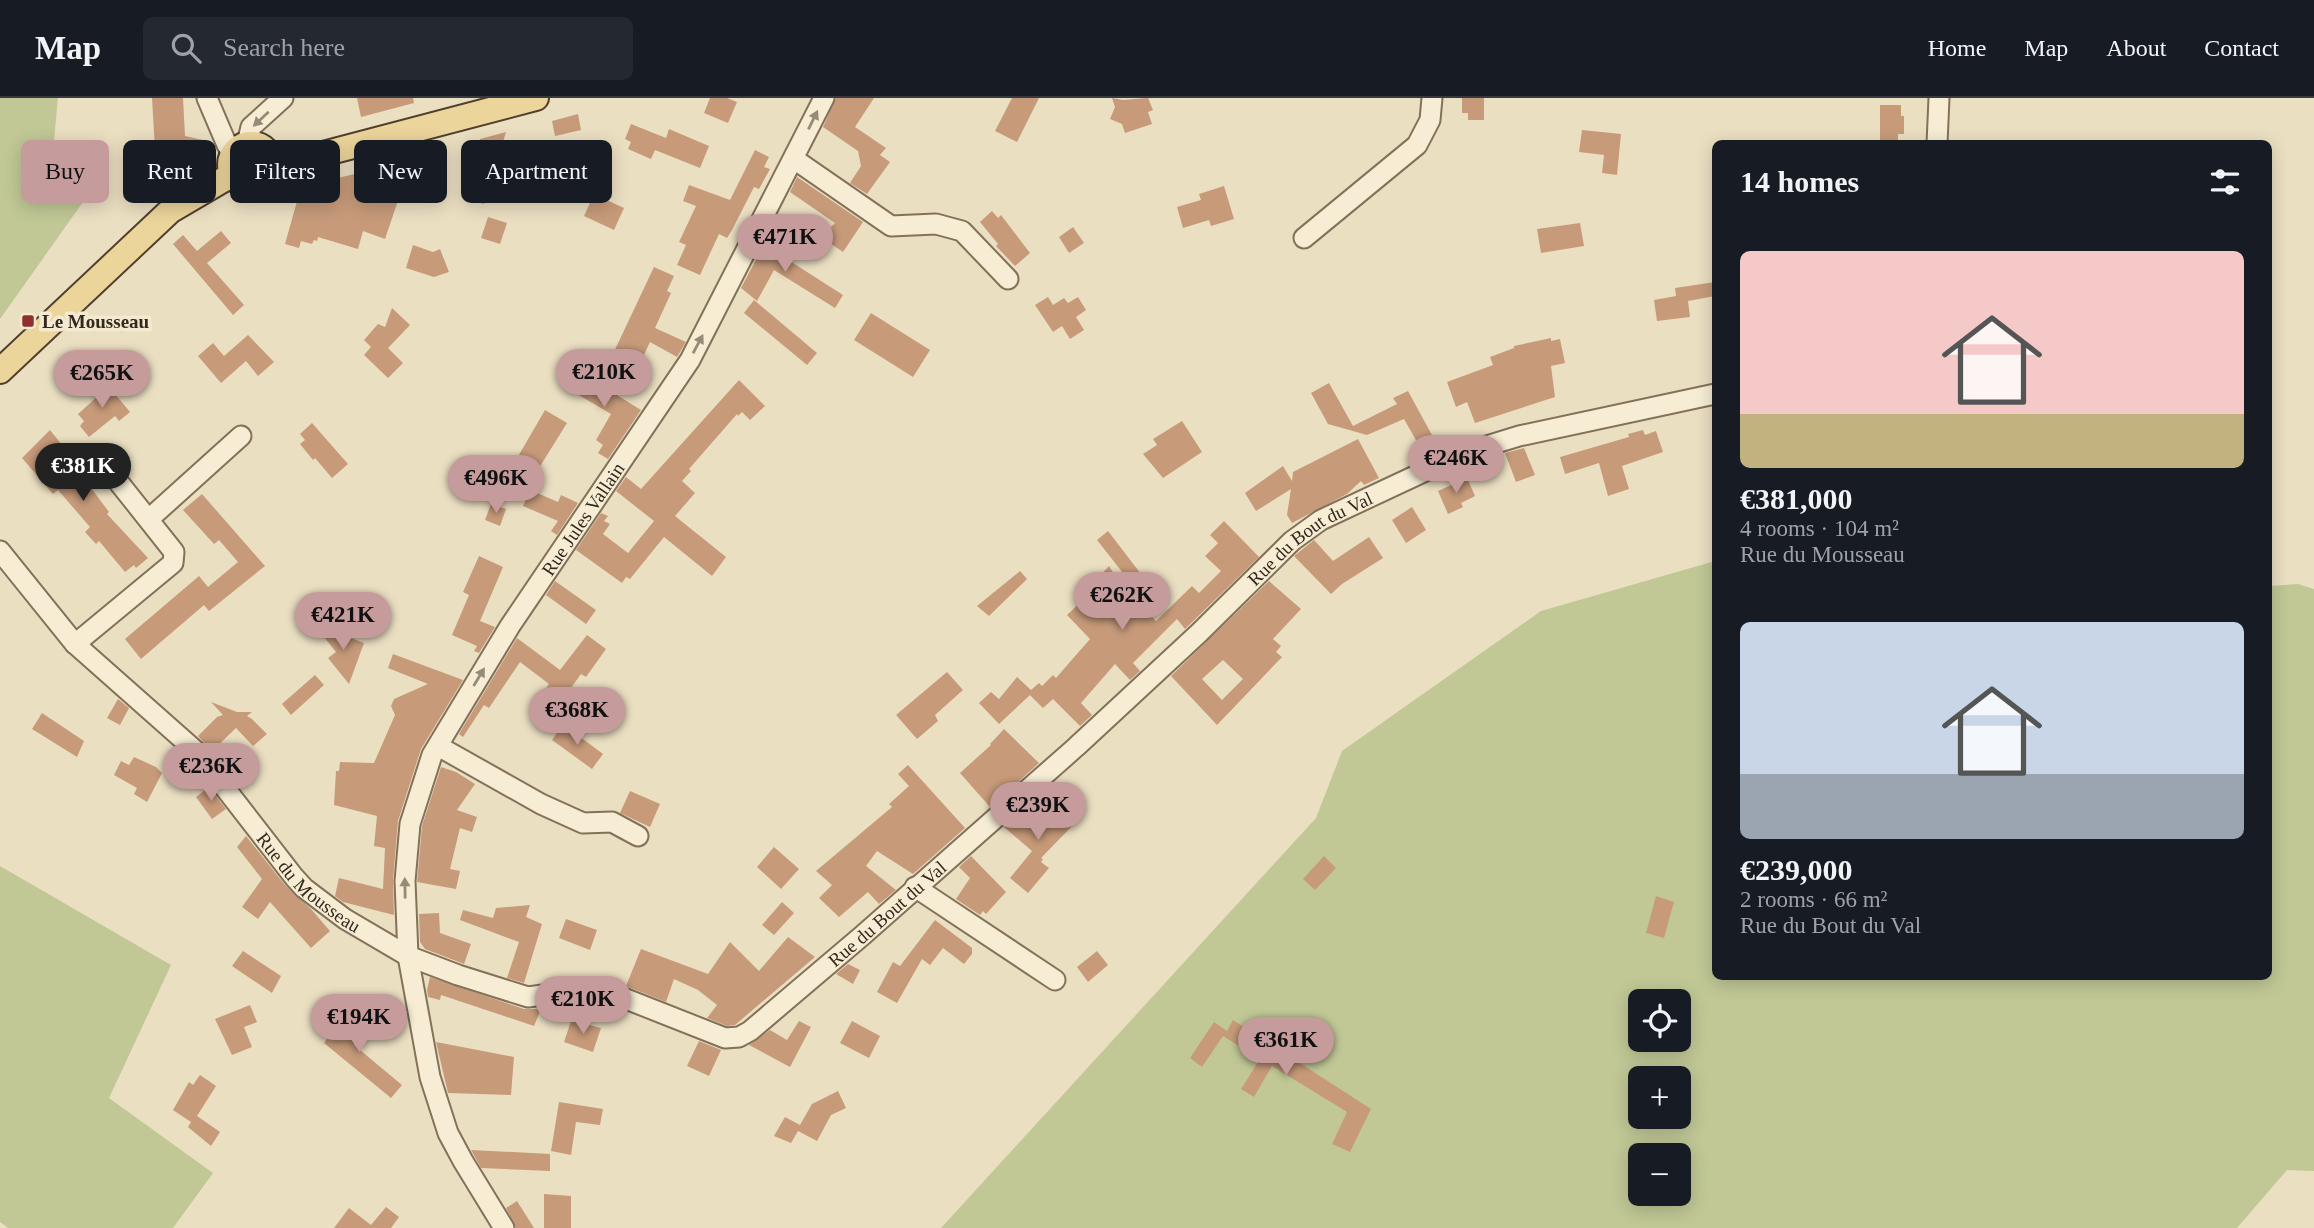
<!DOCTYPE html>
<meta charset="utf-8">
<style>
body{margin:0;font-family:"Times New Roman",serif;background:#242831;color:#f1f3f6;height:100vh;display:flex;flex-direction:column;font-size:26px;white-space:nowrap}
*{box-sizing:border-box;margin:0}
p{font-size:23px;color:#9ea1a6}
.icon{flex:none;width:38px;height:38px;fill:none;stroke:currentColor;stroke-width:2;stroke-linecap:round;stroke-linejoin:round}
.map{position:relative;flex:1;overflow:hidden}
.details{position:absolute;left:1712px;top:42px;width:560px;height:840px;display:flex;flex-direction:column;background:#171b24;border-radius:10px;box-shadow:0 4px 18px #0003}
.details>*{flex:none}
.banner{position:absolute;left:21px;top:42px;width:665px;height:63px;display:flex;gap:14px}
.fabs{position:absolute;left:1628px;top:891px;display:grid;gap:14px}
.fabs a{display:grid;place-items:center;width:63px;height:63px;border-radius:10px;background:#171b24;box-shadow:0 4px 18px #0003;font-size:35px}
.price{position:absolute;translate:-50% -60px;padding:0 16px;border-radius:24px;background:#c59b9c;color:#111;font-size:23px;line-height:46px;filter:drop-shadow(0 2px 4px #0008)}
.price::after{content:'';position:absolute;left:50%;top:42px;width:21px;height:16px;margin-left:-10px;background:inherit;clip-path:polygon(0 0,100% 0,50% 100%)}
.price.on{background:#222;color:#fff}
ul{padding:0;list-style:none}
li{display:grid;align-content:center;gap:14px;height:371px;padding:0 28px}
li span{display:grid;place-items:center;height:217px;border-radius:10px;color:#555}
li>.icon{margin-inline-start:auto}
span .icon{width:126px;height:126px;fill:#fffc;stroke-width:1}
li b{font-size:30px}
h2{display:flex;justify-content:space-between;align-items:center;height:84px;padding:0 28px;font-size:30px}
.tag{padding:0 24px;border-radius:10px;background:#171b24;box-shadow:0 4px 18px #0003;font-size:24px;line-height:63px}
.tag.on{background:#c59b9c;color:#111}
header{display:flex;align-items:center;gap:42px;box-sizing:border-box;height:98px;padding:0 35px;background:#171b24;border-bottom:2px solid #363941}
header strong{font-size:33px}
nav{display:flex;gap:38px;margin-inline-start:auto;font-size:24px}
.search{width:490px;height:63px;background:#242831;display:flex;align-items:center;gap:18px;box-sizing:border-box;padding:0 24px;border-radius:10px;color:#9ea1a6;font-size:26px}
.map>svg:first-child{display:block}
.green{fill:#c1c896;fill-rule:evenodd}
.building{fill:#c79b7a;fill-rule:evenodd}
.lines{fill:none;stroke-linecap:round;stroke-linejoin:round}
.minor-casing{stroke:#83715a;stroke-width:23}
.major-casing{stroke:#513f2e;stroke-width:28}
.minor{stroke:#f6edd4;stroke-width:19}
.major{stroke:#ecd59b;stroke-width:24}
.oneway{fill:#958b78}
.poi-dot{fill:#8f2f2e;stroke:#f3ead1;stroke-width:2.5}
.labels{text-anchor:middle;stroke-width:7;stroke-linejoin:round;paint-order:stroke}
.poi-label{font-size:19px;font-weight:bold;fill:#34291d;stroke:#f3ead1;text-anchor:start}
.street-label{font-size:19px;fill:#34291d;stroke:#f3ead1}
</style>
<header>
<strong>Map</strong>
<div class="search"><svg class="icon" aria-label="search" viewBox="0 0 24 24"><circle cx="10" cy="10" r="6"/><path d="M15 15l6 6"/></svg>Search here</div>
<nav><a>Home</a><a>Map</a><a>About</a><a>Contact</a></nav>
</header>
<div class="map">
<svg width="2314" height="1130" viewBox="0 0 2314 1130">
<rect width="100%" height="100%" fill="#ebdfc2"/>
<g class="green">
<polygon points="0,0 58,0 52,64 105,73 0,221"/>
<path d="M1715,463V878H2268V488L2298,486L2314,491V1073L2287,1072L2237,1130H941L1316,720L1342,653L1541,513ZM1640,903H1678V942H1640ZM1640,980H1678V1018H1640ZM1640,1057H1678V1096H1640Z"/>
<polygon points="0,768 171,867 109,1000 213,1075 173,1130 8,1130 0,1124"/>
</g>
<g class="building">
<polygon points="152,0 183,0 185,38 212,44 214,49 193,68 187,62 185,64 174,52 166,72 152,67 155,52"/>
<polygon points="357,0 413,0 414,5 361,19"/>
<polygon points="710,0 727,0 737,4 728,25 704,15"/>
<polygon points="836,0 874,0 855,29 886,50 880,57 890,64 867,96 850,85 861,68 858,53 823,29"/>
<polygon points="1012,0 1039,0 1017,44 995,33"/>
<polygon points="1112,0 1123,2 1148,0 1153,12 1148,14 1152,26 1125,35 1122,26 1110,21 1115,9"/>
<polygon points="1462,0 1484,0 1484,22 1468,22 1468,15 1462,15"/>
<polygon points="1880,7 1901,7 1901,18 1904,18 1904,36 1898,36 1898,46 1880,46"/>
<polygon points="578,16 581,32 555,38 552,23"/>
<polygon points="631,26 666,40 669,31 709,48 700,70 655,52 651,61 628,51 631,44 625,41"/>
<polygon points="1582,32 1621,36 1617,77 1602,75 1604,57 1579,54"/>
<polygon points="506,34 484,106 467,101 481,55 476,54 480,41"/>
<polygon points="755,52 769,59 764,69 770,71 759,91 754,89 732,132 727,140 719,136 700,177 677,167 686,147 679,144 696,108 683,103 689,87 730,102"/>
<polygon points="412,61 385,141 363,133 358,151 318,139 317,143 314,142 312,146 301,143 299,150 285,146 301,89 317,94 320,84 359,75 366,91 368,90 365,73"/>
<polygon points="537,71 564,81 557,98 531,88"/>
<polygon points="797,79 863,124 843,154 821,139 835,125 790,94"/>
<polygon points="1224,88 1234,121 1211,128 1209,122 1183,130 1177,109 1201,102 1199,96"/>
<polygon points="594,96 624,110 614,132 584,118"/>
<polygon points="992,113 998,120 1001,117 1030,155 1015,168 996,148 998,146 980,124"/>
<polygon points="488,119 507,125 500,146 481,140"/>
<polygon points="1580,125 1584,148 1541,155 1537,131"/>
<polygon points="1073,129 1084,145 1069,155 1059,139"/>
<polygon points="221,133 231,145 207,165 244,207 233,217 173,146 183,137 197,153"/>
<polygon points="770,135 787,142 779,156 843,197 835,210 774,172 757,203 741,190"/>
<polygon points="413,147 433,154 440,151 449,174 434,179 406,170"/>
<polygon points="654,169 674,178 667,193 671,195 655,230 686,244 677,259 650,244 637,272 611,260"/>
<polygon points="1715,184 1715,198 1688,203 1690,219 1657,223 1654,202 1676,198 1675,190"/>
<polygon points="1048,199 1053,207 1064,200 1068,205 1078,199 1086,212 1076,219 1084,232 1070,241 1062,228 1053,234 1035,207"/>
<polygon points="754,202 817,255 807,267 744,215"/>
<polygon points="392,210 410,227 388,250 403,265 388,280 364,257 371,249 364,242 378,226 385,229"/>
<polygon points="871,215 930,252 913,279 854,242"/>
<polygon points="248,237 274,264 258,278 246,263 221,285 198,258 213,245 224,258"/>
<polygon points="1551,240 1551,243 1560,241 1565,265 1551,268 1555,299 1475,325 1467,304 1456,309 1447,284 1493,267 1490,259 1514,250 1514,248"/>
<polygon points="570,268 641,312 608,361 598,355 603,347 596,342 611,316 560,286"/>
<polygon points="739,282 765,308 750,322 742,314 738,318 737,316 689,371 691,373 682,383 695,395 675,418 726,459 712,478 664,439 630,481 626,479 622,485 576,452 601,415 608,418 604,423 610,426 603,436 628,455 654,423 616,393 626,379 641,391"/>
<polygon points="105,284 130,314 119,323 115,318 89,339 80,328 84,323 78,316 98,298 94,293"/>
<polygon points="1329,285 1353,328 1397,306 1393,300 1408,293 1433,339 1417,344 1404,321 1367,337 1328,326 1311,295"/>
<polygon points="545,312 567,325 529,386 509,374"/>
<polygon points="1182,323 1202,354 1163,380 1143,356 1157,347 1153,341"/>
<polygon points="312,325 348,366 332,380 315,360 313,362 300,346 305,342 300,336"/>
<polygon points="50,332 66,352 54,363 83,397 91,390 109,414 107,416 148,460 136,470 134,467 125,474 99,443 96,446 85,434 90,429 58,392 53,396 22,360"/>
<polygon points="1643,332 1645,337 1656,333 1663,354 1622,368 1629,391 1608,398 1599,365 1565,376 1560,359 1629,339 1628,336"/>
<polygon points="1358,341 1379,380 1364,387 1361,383 1347,396 1292,425 1287,417 1291,391 1256,413 1245,395 1283,368 1292,383 1293,374"/>
<polygon points="1524,350 1535,377 1516,384 1505,355"/>
<polygon points="1467,380 1475,398 1461,405 1463,409 1448,416 1438,393"/>
<polygon points="530,392 558,404 561,397 578,405 557,437 551,433 558,423 523,408"/>
<polygon points="202,396 265,468 209,513 204,507 141,561 125,541 199,478 208,489 238,464 219,442 214,446 183,412"/>
<polygon points="491,406 506,411 500,428 485,422"/>
<polygon points="1412,409 1426,432 1406,445 1392,422"/>
<polygon points="1224,423 1259,459 1185,531 1177,521 1133,565 1140,573 1130,582 1115,566 1081,605 1092,617 1080,628 1053,601 1043,610 1030,597 999,626 979,605 991,594 999,601 1017,579 1031,592 1039,585 1042,588 1053,577 1056,580 1090,541 1067,517 1096,490 1092,486 1109,468 1117,481 1156,523 1192,488 1199,495 1221,473 1205,458 1218,445 1210,437"/>
<polygon points="1108,433 1141,476 1130,484 1097,442"/>
<polygon points="1369,439 1383,460 1342,486 1331,496 1294,458 1314,442 1333,463"/>
<polygon points="479,458 503,469 480,523 495,529 479,555 474,553 477,548 452,537 469,497 463,494"/>
<polygon points="1020,473 1027,481 989,518 977,508"/>
<polygon points="555,483 596,512 586,526 546,497"/>
<path d="M1269,483L1301,511L1273,541L1281,548L1276,554L1282,559L1217,627L1171,578ZM1223,562L1243,581L1222,602L1202,581Z"/>
<polygon points="313,525 364,545 349,586 328,560 336,554"/>
<polygon points="587,537 606,551 586,579 581,576 555,612 539,600 549,586 520,564 489,610 484,607 463,639 459,636 517,540 560,572"/>
<polygon points="393,556 463,582 421,651 398,723 393,782 394,817 343,804 335,798 339,780 383,791 385,750 374,748 377,718 334,707 336,673 339,673 340,664 374,665 395,617 391,608 394,601 428,586 388,570"/>
<polygon points="947,574 963,592 935,617 938,623 917,641 896,617"/>
<polygon points="315,577 324,587 291,617 282,606"/>
<polygon points="118,601 129,610 120,627 107,620"/>
<polygon points="211,604 237,614 252,614 247,618 252,621 267,636 253,648 236,630 212,653 198,638 217,619 223,617"/>
<polygon points="42,615 84,643 77,659 32,631"/>
<polygon points="563,626 603,656 592,671 552,642"/>
<polygon points="1004,631 1039,665 990,709 960,675 991,647 990,646"/>
<polygon points="134,659 156,669 162,675 147,704 134,696 137,690 114,677 121,663 129,667"/>
<polygon points="908,667 965,730 913,776 877,753 866,768 896,792 879,806 868,794 839,819 819,800 832,787 816,773 892,709 889,706 909,688 898,676"/>
<polygon points="441,669 456,674 475,686 457,712 477,719 472,734 460,730 450,771 460,773 456,791 417,784 422,728"/>
<polygon points="209,689 226,711 212,721 196,699"/>
<polygon points="630,693 660,706 650,729 620,715"/>
<polygon points="1059,706 1077,723 1041,760 1043,761 1041,764 1049,770 1028,795 1010,780 1032,753 1004,729 1024,711 1039,725"/>
<polygon points="246,738 285,787 311,811 330,833 311,850 270,804 258,821 242,809 262,781 237,749"/>
<polygon points="774,749 799,771 781,791 757,769"/>
<polygon points="971,758 1006,794 986,816 983,813 980,817 956,801 970,780 959,769"/>
<polygon points="1324,758 1336,770 1315,792 1303,781"/>
<polygon points="1656,798 1674,804 1664,840 1646,835"/>
<polygon points="782,804 794,815 774,837 762,827"/>
<polygon points="530,807 526,819 542,826 524,885 507,880 519,844 460,822 463,812 493,820 496,810"/>
<polygon points="439,815 440,835 471,846 464,866 425,851 420,844 419,816"/>
<polygon points="566,821 597,832 590,852 559,840"/>
<polygon points="935,822 972,850 972,856 964,866 943,850 930,867 922,861 897,905 877,894 893,864 900,868"/>
<polygon points="788,839 815,859 735,927 727,928 707,920 717,907 698,892 674,881 666,904 626,888 641,851 708,876 730,844 759,873"/>
<polygon points="243,853 281,878 272,895 232,868"/>
<polygon points="1097,853 1108,867 1088,884 1077,869"/>
<polygon points="848,866 860,872 853,886 836,876"/>
<polygon points="430,879 524,911 541,911 534,928 441,897 440,902 428,899 427,892"/>
<polygon points="250,907 257,924 244,929 252,949 232,957 215,921"/>
<polygon points="346,914 366,923 354,947 402,987 391,1000 324,945"/>
<polygon points="1233,922 1371,1011 1350,1054 1332,1046 1347,1014 1272,968 1254,999 1241,991 1260,961 1223,938 1202,969 1190,960 1214,924 1227,933"/>
<polygon points="571,923 601,930 593,954 564,944"/>
<polygon points="799,923 811,929 790,969 749,947 770,932 787,942"/>
<polygon points="852,923 880,938 869,960 840,945"/>
<polygon points="699,943 721,952 709,978 687,968"/>
<polygon points="436,944 514,959 511,997 448,995"/>
<polygon points="200,977 216,988 197,1018 220,1034 211,1048 188,1029 191,1024 173,1012 189,984 193,987"/>
<polygon points="838,993 846,1010 831,1017 817,1043 798,1033 791,1045 774,1038 785,1019 800,1027 812,1006"/>
<polygon points="559,1004 603,1011 600,1027 576,1024 571,1057 551,1053"/>
<polygon points="471,1052 550,1056 550,1073 481,1070"/>
<polygon points="544,1096 571,1098 571,1130 544,1130"/>
<polygon points="517,1103 534,1130 516,1130 506,1110"/>
<polygon points="386,1109 399,1119 391,1130 334,1130 349,1110 371,1127"/>
</g>
<g class="lines">
<g class="minor-casing">
<g id="minor">
<polyline points="207,0 227,47 234,56"/>
<polyline points="247,46 251,29 283,0"/>
<polyline points="1937,46 1939,0"/>
<polyline points="794,61 891,128 936,126 962,133 1008,181"/>
<polyline points="1304,140 1417,47 1430,22 1432,0"/>
<polyline points="149,421 241,338"/>
<path id="s1" d="M0,453L75,546L197,654L294,779L304,790L345,821L408,858L458,877L528,899L580,892H599L616,897L725,940L739,939L750,933L863,837L1076,649L1199,535L1292,443L1321,422L1464,355L1519,338L1715,296"/>
<polyline points="75,546 173,465 174,454 101,362"/>
<polyline points="438,648 541,706 583,725 612,724 638,738"/>
<polyline points="915,789 1055,882"/>
<path id="s2" d="M504,1130L463,1063L448,1035L430,979L408,858L405,783L410,726L432,657L510,528L690,262L824,0"/>
</g>
</g>
<g class="major-casing">
<g id="major">
<circle cx="251" cy="67" r="21"/>
<polyline points="272,64 319,57 536,0"/>
<polyline points="0,273 170,113 233,76"/>
</g>
</g>
<use href="#minor" class="minor"/>
<use href="#major" class="major"/>
</g>
<defs><path id="oneway-solid" d="M-6-.8H1V-3.2L6.5 0L1 3.2V.8H-6Z" transform="scale(1.75)"/></defs>
<g class="oneway">
<use href="#oneway-solid" transform="translate(261 21) rotate(137)"/>
<use href="#oneway-solid" transform="translate(813 22) rotate(-64)"/>
<use href="#oneway-solid" transform="translate(698 246) rotate(-62)"/>
<use href="#oneway-solid" transform="translate(479 579) rotate(-59)"/>
<use href="#oneway-solid" transform="translate(405 790) rotate(-91)"/>
</g>
<rect class="poi-dot" x="21" y="216" width="14" height="14" rx="3.5"/>
<g class="labels">
<g class="poi-label">
<text x="42" y="230">Le Mousseau</text>
</g>
<g class="street-label">
<text dy="7" stroke="none"><textPath href="#s2" startOffset="777">Rue Jules Vallain</textPath></text>
<text dy="7" stroke="none"><textPath href="#s1" startOffset="1687">Rue du Bout du Val</textPath></text>
<text dy="7" stroke="none"><textPath href="#s1" startOffset="455">Rue du Mousseau</textPath></text>
<text dy="7" stroke="none"><textPath href="#s1" startOffset="1120">Rue du Bout du Val</textPath></text>
</g>
</g>
</svg>
<div class="fabs">
<a><svg class="icon" aria-label="locate" viewBox="0 0 24 24"><circle cx="12" cy="12" r="6"/><path d="M12 2v4M12 18v4M2 12h4M18 12h4"/></svg></a>
<a>+</a>
<a>−</a>
</div>
<b class="price" style="left:785px;top:176px">€471K</b>
<b class="price" style="left:604px;top:311px">€210K</b>
<b class="price" style="left:102px;top:312px">€265K</b>
<b class="price" style="left:1456px;top:397px">€246K</b>
<b class="price on" style="left:83px;top:405px">€381K</b>
<b class="price" style="left:496px;top:417px">€496K</b>
<b class="price" style="left:1122px;top:534px">€262K</b>
<b class="price" style="left:343px;top:554px">€421K</b>
<b class="price" style="left:577px;top:649px">€368K</b>
<b class="price" style="left:211px;top:705px">€236K</b>
<b class="price" style="left:1038px;top:744px">€239K</b>
<b class="price" style="left:583px;top:938px">€210K</b>
<b class="price" style="left:359px;top:956px">€194K</b>
<b class="price" style="left:1286px;top:979px">€361K</b>
<div class="banner">
<a class="tag on">Buy</a>
<a class="tag">Rent</a>
<a class="tag">Filters</a>
<a class="tag">New</a>
<a class="tag">Apartment</a>
</div>
<section class="details">
<h2>14 homes<svg class="icon" aria-label="filters" viewBox="0 0 24 24"><path d="M4 7h16M4 17h16"/><circle cx="9" cy="7" r="2"/><circle cx="15" cy="17" r="2"/></svg></h2>
<ul>
<li><span style="background:linear-gradient(#f6c9c9 75%,#c2b280 0)"><svg class="icon" aria-label="home" viewBox="0 0 24 24"><path d="M3 11l9-7 9 7M6 9v11h12V9"/></svg></span><div><b>€381,000</b><p>4 rooms · 104 m²</p><p>Rue du Mousseau</p></div></li>
<li><span style="background:linear-gradient(#c9d6e8 70%,#9aa5b1 0)"><svg class="icon" aria-label="home" viewBox="0 0 24 24"><path d="M3 11l9-7 9 7M6 9v11h12V9"/></svg></span><div><b>€239,000</b><p>2 rooms · 66 m²</p><p>Rue du Bout du Val</p></div></li>
</ul>
</section>
</div>
